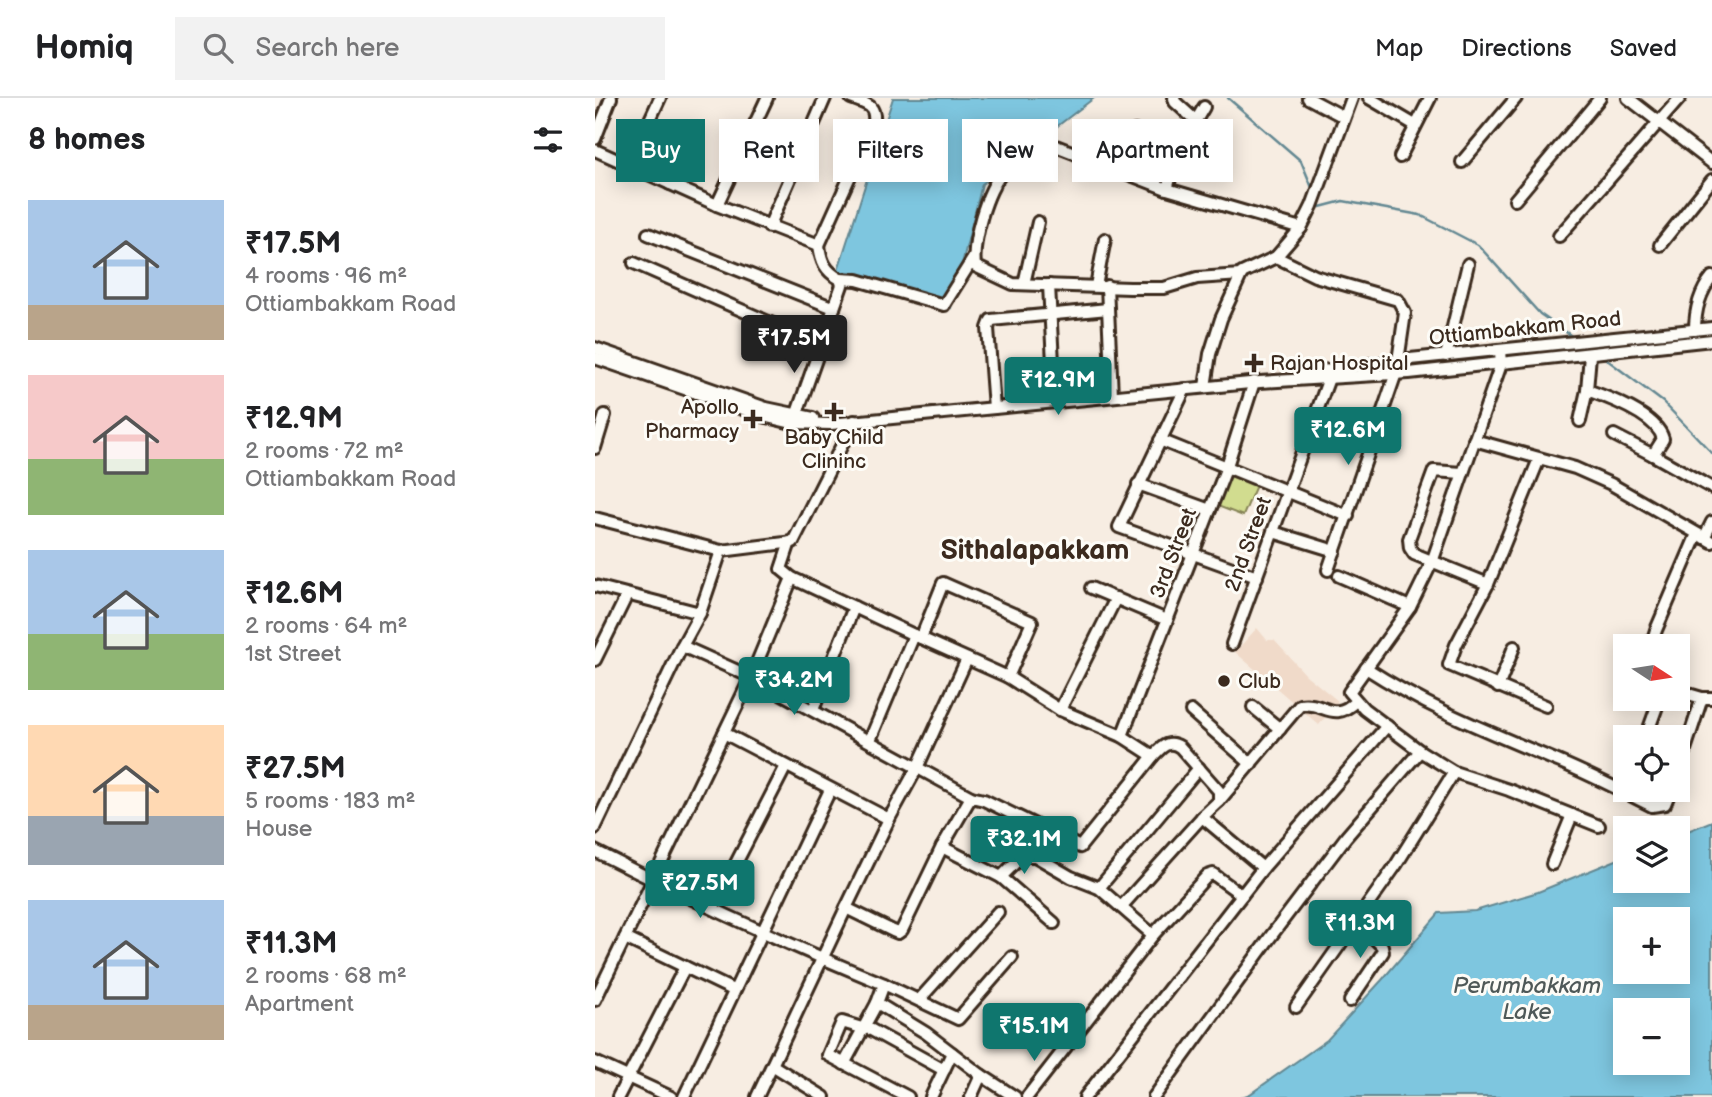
<!DOCTYPE html>
<meta charset="utf-8">
<style>
body{margin:0;font-family:"Balsamiq Sans",sans-serif;background:#f2f2f2;color:#202124;height:100vh;display:flex;flex-direction:column;font-size:26px;white-space:nowrap}
*{box-sizing:border-box;margin:0}
p{font-size:23px;color:#757577}
.icon{flex:none;width:38px;height:38px;fill:none;stroke:currentColor;stroke-width:2;stroke-linecap:round;stroke-linejoin:round}
.map{position:relative;flex:1;overflow:hidden}
.sheet{display:flex;flex-direction:column;background:#fff;width:595px}
.sheet>*{flex:none}
.top-card{position:absolute;left:21px;top:21px;width:665px;height:63px;display:flex;gap:14px}
.needle{width:46px;rotate:102deg}
.controls{position:absolute;left:1018px;top:536px;display:grid;gap:14px}
.controls a{display:grid;place-items:center;width:77px;height:77px;border-radius:0px;background:#fff;box-shadow:0 4px 18px #0003;font-size:35px}
.price{position:absolute;translate:-50% -60px;padding:0 16px;border-radius:7px;background:#0f766e;color:#fff;font-size:23px;line-height:46px;filter:drop-shadow(0 2px 4px #0008)}
.price::after{content:'';position:absolute;left:50%;top:42px;width:21px;height:16px;margin-left:-10px;background:inherit;clip-path:polygon(0 0,100% 0,50% 100%)}
.price.current{background:#222;color:#fff}
ul{padding:0;list-style:none}
li{display:flex;align-items:center;gap:21px;height:175px;padding:0 28px}
li span{display:grid;place-items:center;flex:none;width:196px;height:140px;border-radius:0px;color:#555}
li>.icon{margin-inline-start:auto}
span .icon{width:84px;height:84px;fill:#fffc;stroke-width:1}
li b{font-size:30px}
h2{display:flex;justify-content:space-between;align-items:center;height:84px;padding:0 28px;font-size:30px}
.tag{padding:0 24px;border-radius:0px;background:#fff;box-shadow:0 4px 18px #0003;font-size:24px;line-height:63px}
.tag.current{background:#0f766e;color:#fff}
header{display:flex;align-items:center;gap:42px;box-sizing:border-box;height:98px;padding:0 35px;background:#fff;border-bottom:2px solid #e0e0e0}
header strong{font-size:33px}
nav{display:flex;gap:38px;margin-inline-start:auto;font-size:24px}
.search{width:490px;height:63px;background:#f2f2f2;display:flex;align-items:center;gap:18px;box-sizing:border-box;padding:0 24px;border-radius:0px;color:#757577;font-size:26px}
main{display:flex;flex:1;min-height:0}
.map>svg:first-child{display:block}
.built{fill:#f0dac9}
.green{fill:#d1dc8f;stroke:#868356;stroke-width:2}
.water{fill:#7ec6df;stroke:#638892;stroke-width:2;fill-rule:evenodd}
.lines{fill:none;stroke-linecap:round;stroke-linejoin:round}
.stream{stroke:#638892;stroke-width:2.5}
.minor-casing{stroke:#3b2a1e;stroke-width:16}
.minor{stroke:#fdfcf7;stroke-width:10}
.poi-dot{fill:#3b2a1e;stroke:#fdfcf7;stroke-width:2.5}
.labels{text-anchor:middle;stroke-width:6;stroke-linejoin:round;paint-order:stroke}
.street-label{font-size:21px;fill:#3b2a1e;stroke:#fdfcf7}
.poi-label{font-size:21px;fill:#3b2a1e;stroke:#fdfcf7;text-anchor:start}
.water-label{font-size:23px;font-style:italic;fill:#4f5958;stroke:#fdfcf7}
.district-label{font-size:28px;font-weight:bold;fill:#3b2a1e;stroke:#fdfcf7}
</style>
<header>
<strong>Homiq</strong>
<div class="search"><svg class="icon" aria-label="search" viewBox="0 0 24 24"><circle cx="10" cy="10" r="6"/><path d="M15 15l6 6"/></svg>Search here</div>
<nav><a>Map</a><a>Directions</a><a>Saved</a></nav>
</header>
<main>
<section class="sheet">
<h2>8 homes<svg class="icon" aria-label="filters" viewBox="0 0 24 24"><path d="M4 7h16M4 17h16"/><circle cx="9" cy="7" r="2"/><circle cx="15" cy="17" r="2"/></svg></h2>
<ul>
<li><span style="background:linear-gradient(#a9c7e8 75%,#b9a48a 0)"><svg class="icon" aria-label="home" viewBox="0 0 24 24"><path d="M3 11l9-7 9 7M6 9v11h12V9"/></svg></span><div><b>₹17.5M</b><p>4 rooms · 96 m²</p><p>Ottiambakkam Road</p></div></li>
<li><span style="background:linear-gradient(#f6c9c9 60%,#8fb573 0)"><svg class="icon" aria-label="home" viewBox="0 0 24 24"><path d="M3 11l9-7 9 7M6 9v11h12V9"/></svg></span><div><b>₹12.9M</b><p>2 rooms · 72 m²</p><p>Ottiambakkam Road</p></div></li>
<li><span style="background:linear-gradient(#a9c7e8 60%,#8fb573 0)"><svg class="icon" aria-label="home" viewBox="0 0 24 24"><path d="M3 11l9-7 9 7M6 9v11h12V9"/></svg></span><div><b>₹12.6M</b><p>2 rooms · 64 m²</p><p>1st Street</p></div></li>
<li><span style="background:linear-gradient(#ffd9b3 65%,#9aa5b1 0)"><svg class="icon" aria-label="home" viewBox="0 0 24 24"><path d="M3 11l9-7 9 7M6 9v11h12V9"/></svg></span><div><b>₹27.5M</b><p>5 rooms · 183 m²</p><p>House</p></div></li>
<li><span style="background:linear-gradient(#a9c7e8 75%,#b9a48a 0)"><svg class="icon" aria-label="home" viewBox="0 0 24 24"><path d="M3 11l9-7 9 7M6 9v11h12V9"/></svg></span><div><b>₹11.3M</b><p>2 rooms · 68 m²</p><p>Apartment</p></div></li>
</ul>
</section>
<div class="map">
<svg width="1117" height="999" viewBox="0 0 1117 999">
<rect width="100%" height="100%" fill="#f7ede2"/>
<filter id="ink" filterUnits="userSpaceOnUse"><feTurbulence type="fractalNoise" baseFrequency=".0143" numOctaves="2"/><feDisplacementMap in="SourceGraphic" scale="14" xChannelSelector="R" yChannelSelector="G"/><feConvolveMatrix kernelMatrix="1 2 1 2 8 2 1 2 1" color-interpolation-filters="sRGB"/></filter>
<g filter="url(#ink)">
<polygon class="built" points="662,530 672,542 679,542 711,577 743,603 724,627 640,554"/>
<polygon class="green" points="634,372 662,385 648,418 620,407"/>
<g class="water">
<polygon points="298,0 499,0 387,86 356,210 242,175"/>
<path d="M1117,723V999H647L655,996L732,942L787,882L844,815L880,813L943,794L1031,758V782H1083V737ZM1031,821H1083V873H1031ZM1031,912H1083V964H1031Z"/>
</g>
<g class="lines">
<g class="stream">
<polyline points="633,0 706,63 718,92"/>
<polyline points="723,105 725,109 748,103 825,117 883,147 945,216 981,241"/>
<polyline points="1007,258 1068,304 1117,355"/>
</g>
<g class="minor-casing">
<g id="minor">
<polyline points="579,0 580,4 600,22"/>
<polyline points="713,0 749,19"/>
<polyline points="774,0 820,27"/>
<polyline points="1033,0 1117,65"/>
<polyline points="540,33 583,53"/>
<polyline points="0,41 16,0"/>
<path d="M0,52L122,107L224,147L279,25C281,6 271,6 256,0"/>
<polyline points="805,59 835,0"/>
<polyline points="867,64 921,0"/>
<polyline points="34,67 65,0"/>
<polyline points="75,86 96,37"/>
<polyline points="572,91 583,53 609,9"/>
<polyline points="920,102 1005,0"/>
<polyline points="122,107 172,0"/>
<polyline points="174,129 230,0"/>
<polyline points="53,136 239,210"/>
<polyline points="964,138 1085,0"/>
<polyline points="1065,147 1117,82"/>
<polyline points="681,159 720,178 803,202 810,215 803,263"/>
<path d="M39,165L226,247L247,187L245,181C230,173 226,163 224,147"/>
<path d="M646,177L602,180L569,190H535L418,186L380,168C377,143 391,93 408,74C417,62 435,53 448,43L572,91L706,130"/>
<polyline points="245,181 262,182 349,207 379,159"/>
<polyline points="429,186 443,124"/>
<polyline points="454,187 460,304"/>
<polyline points="501,188 510,141"/>
<polyline points="512,188 517,298"/>
<path d="M1100,232C1100,212 1104,195 1117,179"/>
<polyline points="0,250 171,310 218,320"/>
<polyline points="905,253 906,266 837,464 815,509 754,594 769,611 825,653 859,674 914,692 1004,728"/>
<polyline points="851,258 873,166"/>
<polyline points="0,260 168,318 197,325 236,326 665,284 814,275 1117,242"/>
<polyline points="706,276 815,261 1117,230"/>
<polyline points="610,289 615,256 626,221 647,175 681,159 706,130 717,108 757,0"/>
<polyline points="590,291 524,429 662,479"/>
<path d="M992,292C1012,299 1062,317 1068,341L1058,357L1117,390"/>
<polyline points="399,310 393,230 396,222 513,211"/>
<polyline points="201,318 226,247"/>
<polyline points="985,323 992,292 995,257"/>
<polyline points="1019,337 1058,357"/>
<polyline points="565,342 753,418"/>
<polyline points="879,342 980,370 1016,386 1117,444"/>
<polyline points="0,350 10,317"/>
<polyline points="944,361 893,486 861,547 854,567 951,608"/>
<polyline points="867,375 839,373 814,441 815,450 819,456 893,486"/>
<polyline points="543,386 615,412"/>
<polyline points="0,420 126,453"/>
<polyline points="678,434 740,453"/>
<polyline points="1109,440 1117,424"/>
<polyline points="733,472 801,275"/>
<polyline points="744,478 815,509"/>
<polyline points="0,488 105,515"/>
<polyline points="496,490 572,522"/>
<polyline points="326,540 348,485 437,524 413,579"/>
<polyline points="637,546 734,280"/>
<polyline points="87,548 156,579 376,699 389,702 485,749 558,658 527,638 465,612 413,579 319,537 197,480 186,471 195,444"/>
<polyline points="1056,548 1061,532 1102,436"/>
<polyline points="0,562 32,497"/>
<path d="M771,570C834,611 897,635 965,664C996,677 1027,693 1057,708L1070,706L1076,691"/>
<polyline points="903,589 919,549"/>
<polyline points="1083,593 1107,600 1117,600"/>
<polyline points="658,609 685,631"/>
<polyline points="218,612 259,509"/>
<polyline points="465,612 521,500"/>
<polyline points="596,613 656,666"/>
<polyline points="129,635 294,721"/>
<polyline points="527,638 631,371 659,284"/>
<polyline points="1051,639 1065,600"/>
<polyline points="275,642 319,537"/>
<path d="M558,658C567,649 573,641 585,649L624,693V703L607,719"/>
<polyline points="1083,673 1107,600"/>
<path d="M624,703L705,607C730,603 737,626 761,603"/>
<polyline points="0,730 87,548 105,515 126,453 198,444 259,323"/>
<polyline points="347,749 406,779 427,758 440,758 476,779 504,790 558,837"/>
<path d="M0,753C94,801 191,846 289,886L282,905L331,935L386,977L420,999"/>
<polyline points="957,766 977,717"/>
<polyline points="406,779 459,825"/>
<polyline points="504,790 604,670"/>
<polyline points="526,809 607,719 668,770"/>
<polyline points="118,810 191,668"/>
<polyline points="251,810 298,833 303,835 307,832 347,749 376,699"/>
<polyline points="30,840 138,892"/>
<polyline points="289,886 363,921 417,859"/>
<polyline points="0,902 156,579 197,480"/>
<polyline points="324,902 403,814"/>
<polyline points="755,903 788,854 787,848 762,823"/>
<polyline points="701,909 801,767 859,674"/>
<polyline points="271,929 349,972"/>
<polyline points="270,931 247,924 233,957 313,999"/>
<polyline points="0,964 76,999"/>
<polyline points="249,966 282,905"/>
<polyline points="177,967 229,999"/>
<polyline points="23,999 90,869"/>
<polyline points="89,999 235,692"/>
<polyline points="162,999 251,810 294,721 322,670 372,561"/>
<polyline points="336,999 357,955"/>
<polyline points="376,999 386,977"/>
<polyline points="432,999 558,837 612,778 618,776 647,797"/>
<polyline points="490,999 668,770 792,628"/>
<polyline points="559,999 676,838 751,739 825,653"/>
</g>
</g>
<use href="#minor" class="minor"/>
</g>
</g>
<g class="poi-dot">
<path d="M655.5 254.5h7v7h7v7h-7v7h-7v-7h-7v-7h7z"/>
<path d="M235.5 303.5h7v7h7v7h-7v7h-7v-7h-7v-7h7z"/>
<path d="M154.5 310.5h7v7h7v7h-7v7h-7v-7h-7v-7h7z"/>
<circle cx="629" cy="583" r="7"/>
</g>
<g class="labels">
<g class="street-label">
<text transform="translate(930 230) rotate(-6)" y="7">Ottiambakkam Road</text>
<text transform="translate(653 446) rotate(-70)" y="7">2nd Street</text>
<text transform="translate(578 455) rotate(-69)" y="7">3rd Street</text>
</g>
<g class="poi-label">
<text x="675" y="272">Rajan Hospital</text>
<text x="144" y="316" text-anchor="end">Apollo<tspan x="144" dy="24">Pharmacy</tspan></text>
<text x="239" y="346" text-anchor="middle">Baby Child<tspan x="239" dy="24">Clininc</tspan></text>
<text x="643" y="590">Club</text>
</g>
<g class="water-label">
<text x="932" y="895">Perumbakkam<tspan x="932" dy="26">Lake</tspan></text>
</g>
<g class="district-label">
<text x="440" y="461">Sithalapakkam</text>
</g>
</g>
</svg>
<div class="controls">
<a><svg class="needle" viewBox="-14 -14 28 28"><path d="M0-13l5 13h-10z" fill="#e53935"/><path d="M0 13l5-13h-10z" fill="#757577"/></svg></a>
<a><svg class="icon" aria-label="locate" viewBox="0 0 24 24"><circle cx="12" cy="12" r="6"/><path d="M12 2v4M12 18v4M2 12h4M18 12h4"/></svg></a>
<a><svg class="icon" aria-label="layers" viewBox="0 0 24 24"><path d="M12 4l9 5-9 5-9-5zM3 14l9 5 9-5"/></svg></a>
<a>+</a>
<a>−</a>
</div>
<b class="price current" style="left:199px;top:277px">₹17.5M</b>
<b class="price" style="left:463px;top:319px">₹12.9M</b>
<b class="price" style="left:753px;top:369px">₹12.6M</b>
<b class="price" style="left:199px;top:619px">₹34.2M</b>
<b class="price" style="left:429px;top:778px">₹32.1M</b>
<b class="price" style="left:105px;top:822px">₹27.5M</b>
<b class="price" style="left:765px;top:862px">₹11.3M</b>
<b class="price" style="left:439px;top:965px">₹15.1M</b>
<div class="top-card">
<a class="tag current">Buy</a>
<a class="tag">Rent</a>
<a class="tag">Filters</a>
<a class="tag">New</a>
<a class="tag">Apartment</a>
</div>
</div>
</main>
